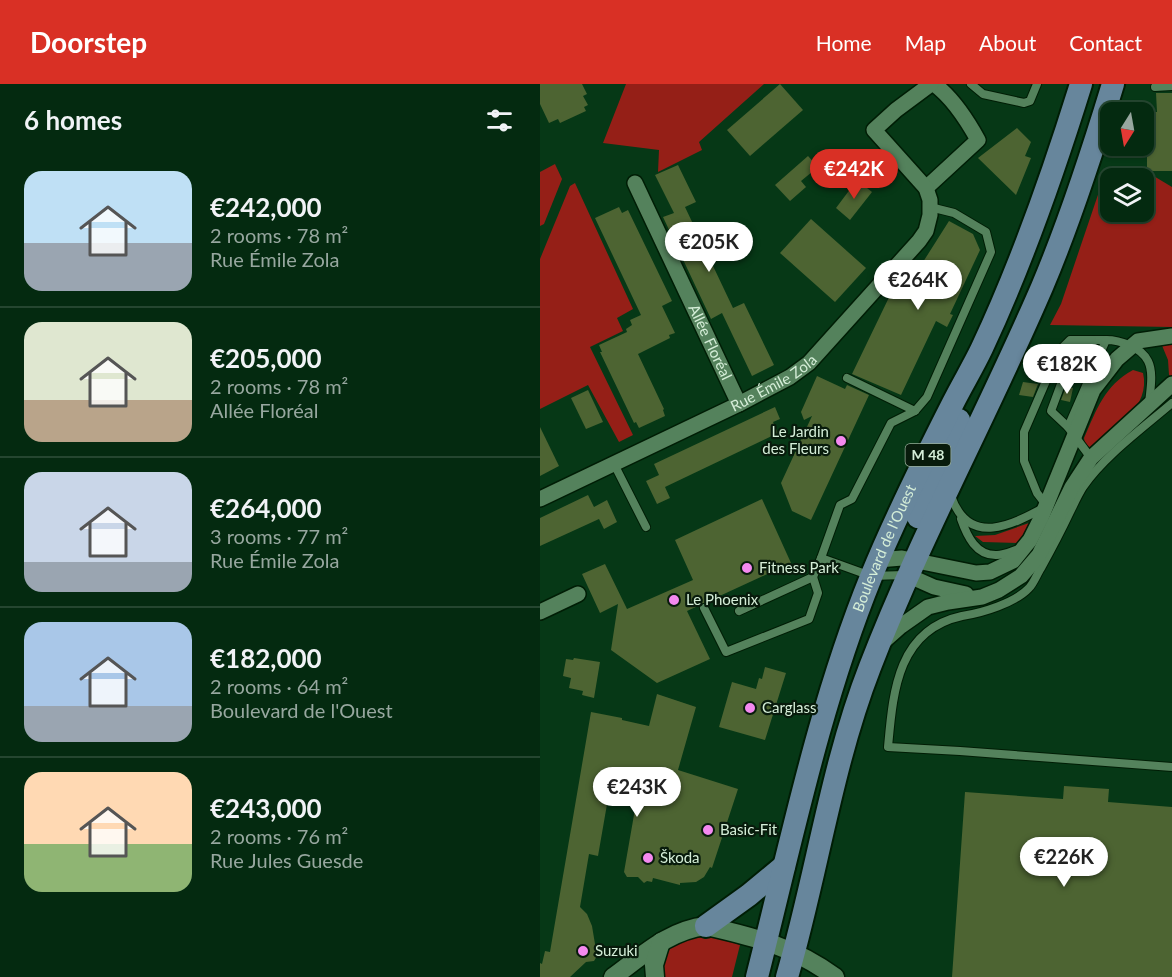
<!DOCTYPE html>
<meta charset="utf-8">
<style>
body{margin:0;font-family:Lato,sans-serif;background:#12361e;color:#f1f3f6;height:100vh;display:flex;flex-direction:column;font-size:22px;white-space:nowrap}
*{box-sizing:border-box;margin:0}
p{font-size:20px;color:#97a79f}
.icon{flex:none;width:33px;height:33px;fill:none;stroke:currentColor;stroke-width:2;stroke-linecap:round;stroke-linejoin:round}
.map{position:relative;flex:1;overflow:hidden}
.side{display:flex;flex-direction:column;background:#042a10;width:540px}
.side>*{flex:none}
.needle{width:39px;rotate:191deg}
.controls{position:absolute;left:560px;top:18px;display:grid;gap:12px}
.controls a{display:grid;place-items:center;width:54px;height:54px;border-radius:12px;background:#042a10;box-shadow:0 2px 4px #0004,0 0 0 2px #254630;font-size:30px}
.price{position:absolute;translate:-50% -51px;padding:0 14px;border-radius:21px;background:#fff;color:#222;font-size:20px;line-height:39px;filter:drop-shadow(0 2px 3px #0008)}
.price::after{content:'';position:absolute;left:50%;top:36px;width:18px;height:14px;margin-left:-9px;background:inherit;clip-path:polygon(0 0,100% 0,50% 100%)}
.price.current{background:#d93025;color:#fff}
ul{padding:0;list-style:none}
li{display:flex;align-items:center;gap:18px;height:150px;padding:0 24px}
li+li{border-top:2px solid #254630}
li span{display:grid;place-items:center;flex:none;width:168px;height:120px;border-radius:18px;color:#555}
li>.icon{margin-inline-start:auto}
span .icon{width:72px;height:72px;fill:#fffc;stroke-width:1}
li b{font-size:26px}
h2{display:flex;justify-content:space-between;align-items:center;height:72px;padding:0 24px;font-size:26px}
header{display:flex;align-items:center;gap:36px;box-sizing:border-box;height:84px;padding:0 30px;background:#d93025;color:#fff}
header strong{font-size:28px}
nav{display:flex;gap:33px;margin-inline-start:auto;font-size:21px}
main{display:flex;flex:1;min-height:0}
.map>svg:first-child{display:block}
.green{fill:#951f17;fill-rule:evenodd}
.building{fill:#4d6432}
.lines{fill:none;stroke-linecap:round;stroke-linejoin:round}
.service-casing{stroke:#001d05;stroke-width:10}
.minor-casing{stroke:#001d05;stroke-width:18}
.tertiary-casing{stroke:#001d05;stroke-width:21}
.primary-casing{stroke:#001d05;stroke-width:26}
.service{stroke:#54825c;stroke-width:8}
.minor{stroke:#54825c;stroke-width:15}
.tertiary{stroke:#54825c;stroke-width:18}
.primary{stroke:#67869c;stroke-width:22}
.poi-dot{fill:#f489ef;stroke:#081b0c;stroke-width:2}
.labels{text-anchor:middle;stroke-width:4.5;stroke-linejoin:round;paint-order:stroke}
.shield{fill:#081b0c;stroke:#98af9b;stroke-width:1.5}
.shield-label{font-size:14px;font-weight:bold;fill:#d5eed8}
.street-label{font-size:15px;fill:#d5eed8;stroke:#081b0c}
.poi-label{font-size:15px;fill:#d5eed8;stroke:#081b0c;text-anchor:start}
</style>
<header>
<strong>Doorstep</strong>
<nav><a>Home</a><a>Map</a><a>About</a><a>Contact</a></nav>
</header>
<main>
<section class="side">
<h2>6 homes<svg class="icon" aria-label="filters" viewBox="0 0 24 24"><path d="M4 7h16M4 17h16"/><circle cx="9" cy="7" r="2"/><circle cx="15" cy="17" r="2"/></svg></h2>
<ul>
<li><span style="background:linear-gradient(#bfe0f5 60%,#9aa5b1 0)"><svg class="icon" aria-label="home" viewBox="0 0 24 24"><path d="M3 11l9-7 9 7M6 9v11h12V9"/></svg></span><div><b>€242,000</b><p>2 rooms · 78 m²</p><p>Rue Émile Zola</p></div></li>
<li><span style="background:linear-gradient(#dfe7d0 65%,#b9a48a 0)"><svg class="icon" aria-label="home" viewBox="0 0 24 24"><path d="M3 11l9-7 9 7M6 9v11h12V9"/></svg></span><div><b>€205,000</b><p>2 rooms · 78 m²</p><p>Allée Floréal</p></div></li>
<li><span style="background:linear-gradient(#c9d6e8 75%,#9aa5b1 0)"><svg class="icon" aria-label="home" viewBox="0 0 24 24"><path d="M3 11l9-7 9 7M6 9v11h12V9"/></svg></span><div><b>€264,000</b><p>3 rooms · 77 m²</p><p>Rue Émile Zola</p></div></li>
<li><span style="background:linear-gradient(#a9c7e8 70%,#9aa5b1 0)"><svg class="icon" aria-label="home" viewBox="0 0 24 24"><path d="M3 11l9-7 9 7M6 9v11h12V9"/></svg></span><div><b>€182,000</b><p>2 rooms · 64 m²</p><p>Boulevard de l'Ouest</p></div></li>
<li><span style="background:linear-gradient(#ffd9b3 60%,#8fb573 0)"><svg class="icon" aria-label="home" viewBox="0 0 24 24"><path d="M3 11l9-7 9 7M6 9v11h12V9"/></svg></span><div><b>€243,000</b><p>2 rooms · 76 m²</p><p>Rue Jules Guesde</p></div></li>
</ul>
</section>
<div class="map">
<svg width="632" height="893" viewBox="0 0 632 893">
<rect width="100%" height="100%" fill="#063816"/>
<g class="green">
<polygon points="86,0 224,0 159,58 162,66 118,88 119,66 63,59"/>
<polygon points="15,80 22,95 4,140 0,142 0,88"/>
<path d="M607,88L632,103V243L510,241L521,220L565,90ZM570,94H603V128H570Z"/>
<polygon points="35,99 93,225 77,234 83,247 50,263 93,351 79,358 48,301 0,325 0,175 30,102"/>
<polygon points="621,259 632,259 632,294 629,291 628,276"/>
<path d="M593,286L603,289C611,322 575,347 551,364L545,360L544,354C557,325 564,302 593,286Z"/>
<polygon points="489,439 481,459 443,458 435,452 455,451"/>
<polygon points="163,851 176,852 200,861 192,893 123,893 124,867 138,858"/>
</g>
<g class="building">
<polygon points="0,0 42,0 47,10 43,12 48,21 44,23 46,27 20,39 18,35 9,39 0,20"/>
<polygon points="240,0 263,26 210,72 187,46"/>
<polygon points="616,9 632,9 632,87 607,87 607,70 612,70 611,36 614,36 614,28 617,28"/>
<polygon points="477,44 491,58 485,72 491,74 476,111 438,74"/>
<polygon points="268,72 278,83 261,97 266,103 250,117 235,101"/>
<polygon points="138,81 156,118 145,123 193,224 204,219 234,281 212,292 182,229 171,235 123,133 134,129 115,91"/>
<polygon points="317,96 332,108 310,136 296,124"/>
<polygon points="79,123 82,129 88,126 132,217 122,222 135,249 129,251 130,254 98,270 124,325 123,326 125,332 99,344 96,338 94,339 60,268 62,268 59,261 87,248 86,245 92,241 90,236 101,231 55,134"/>
<polygon points="271,135 326,184 295,218 240,169"/>
<polygon points="409,137 433,150 440,166 410,230 413,231 407,243 396,237 361,311 312,290 354,203 364,208"/>
<polygon points="277,292 305,305 307,301 329,311 271,436 252,427 241,399 272,332 264,336 261,328"/>
<polygon points="483,298 498,300 493,313 479,311"/>
<polygon points="526,303 533,304 530,318 521,316"/>
<polygon points="48,306 63,338 46,345 31,314"/>
<polygon points="235,323 240,335 233,338 238,349 125,403 130,414 117,420 106,397 119,391 114,380"/>
<polygon points="0,343 19,382 0,392"/>
<polygon points="48,411 54,423 67,416 77,438 64,445 59,435 0,462 0,434"/>
<polygon points="222,415 251,479 147,527 170,575 117,599 71,566 78,520 60,529 42,490 65,480 87,525 153,496 135,456"/>
<polygon points="34,574 60,578 54,614 42,611 43,607 29,604 31,594 23,592 26,575 33,576"/>
<polygon points="225,583 246,589 225,656 179,643 192,598 216,605 219,594 222,595"/>
<polygon points="117,610 156,623 138,686 198,705 172,784 170,783 164,793 156,798 140,799 140,801 113,794 112,798 107,797 104,799 98,793 87,793 84,788 98,708 70,703 58,772 49,770 40,823 47,830 52,842 57,872 54,877 46,878 30,893 0,893 0,879 2,880 5,867 10,868 51,628 82,634 82,636 109,642"/>
<polygon points="524,702 569,705 568,718 632,723 632,893 412,893 425,708 523,715"/>
</g>
<g class="lines">
<g class="service-casing">
<g id="service">
<polyline points="431,0 443,10 484,19 490,17 497,0"/>
<polyline points="615,3 632,2"/>
<polyline points="307,294 375,327 387,313 451,168 446,148 414,129 390,123"/>
<path d="M632,319C604,343 563,373 543,403C538,411 534,420 530,428C521,447 511,466 501,484C497,490 494,499 489,504C475,519 442,529 422,532C357,546 353,609 348,663L420,667L632,683"/>
<polyline points="528,343 511,327 527,284 552,256 566,256"/>
<path d="M551,374L528,343L566,256C580,256 601,263 608,277C614,289 610,307 609,320"/>
<polyline points="74,380 106,443"/>
<path d="M411,412C429,464 472,441 507,422L497,409L484,377V348L519,267L530,256H552"/>
<path d="M421,435C427,452 436,472 457,471C465,471 474,466 482,464"/>
<polyline points="364,491 331,492 281,474 300,421 312,415 351,339 375,327"/>
<polyline points="164,524 186,568 269,535 278,509 273,493 281,474"/>
<polyline points="199,527 273,493"/>
</g>
</g>
<g class="minor-casing">
<g id="minor">
<path id="s1" d="M95,99L199,320"/>
<path d="M386,104L438,56C427,36 413,14 394,0"/>
<path id="s2" d="M0,415L199,320L250,293L269,279L379,157L386,147L390,131V116L386,104L334,46L356,26L391,0"/>
<polyline points="338,476 362,474 436,489 450,488 473,477 490,456 501,434 553,306 577,275 598,257 632,252"/>
<polyline points="367,491 394,503 426,510"/>
<polyline points="0,528 38,510"/>
<polyline points="343,558 361,542 388,523 408,518 442,513 459,506 481,492 499,471 532,403 551,374 632,300"/>
</g>
</g>
<g class="tertiary-casing">
<g id="tertiary">
<path d="M73,893C102,872 129,846 166,842C215,853 254,863 295,893"/>
<polyline points="115,893 114,881 121,858"/>
</g>
</g>
<g class="primary-casing">
<g id="primary">
<polyline points="378,433 419,336"/>
<polyline points="166,842 209,811 244,782"/>
<path id="s3" d="M217,893C251,759 279,621 331,493C355,434 384,376 413,319C422,301 433,283 442,264C482,179 513,90 541,0"/>
<path d="M247,893C277,790 291,683 330,583C380,453 447,331 502,203C530,137 552,69 573,0"/>
</g>
</g>
<use href="#service" class="service"/>
<use href="#minor" class="minor"/>
<use href="#tertiary" class="tertiary"/>
<use href="#primary" class="primary"/>
</g>
<g class="poi-dot">
<circle cx="301" cy="357" r="6"/>
<circle cx="207" cy="484" r="6"/>
<circle cx="134" cy="516" r="6"/>
<circle cx="210" cy="624" r="6"/>
<circle cx="168" cy="746" r="6"/>
<circle cx="108" cy="774" r="6"/>
<circle cx="43" cy="867" r="6"/>
</g>
<g class="labels">
<rect class="shield" x="365.5" y="360" width="45" height="22" rx="4.5"/>
<g class="shield-label">
<text x="388" y="376">M 48</text>
</g>
<g class="street-label">
<text dy="5" stroke="none"><textPath href="#s1" startOffset="176">Allée Floréal</textPath></text>
<text dy="5" stroke="none"><textPath href="#s2" startOffset="261">Rue Émile Zola</textPath></text>
<text dy="5" stroke="none"><textPath href="#s3" startOffset="448">Boulevard de l'Ouest</textPath></text>
</g>
<g class="poi-label">
<text x="289" y="353" text-anchor="end">Le Jardin<tspan x="289" dy="17">des Fleurs</tspan></text>
<text x="219" y="489">Fitness Park</text>
<text x="146" y="521">Le Phoenix</text>
<text x="222" y="629">Carglass</text>
<text x="180" y="751">Basic-Fit</text>
<text x="120" y="779">Škoda</text>
<text x="55" y="872">Suzuki</text>
</g>
</g>
</svg>
<div class="controls">
<a><svg class="needle" viewBox="-14 -14 28 28"><path d="M0-13l5 13h-10z" fill="#e53935"/><path d="M0 13l5-13h-10z" fill="#97a79f"/></svg></a>
<a><svg class="icon" aria-label="layers" viewBox="0 0 24 24"><path d="M12 4l9 5-9 5-9-5zM3 14l9 5 9-5"/></svg></a>
</div>
<b class="price current" style="left:314px;top:116px">€242K</b>
<b class="price" style="left:169px;top:189px">€205K</b>
<b class="price" style="left:378px;top:227px">€264K</b>
<b class="price" style="left:527px;top:311px">€182K</b>
<b class="price" style="left:97px;top:734px">€243K</b>
<b class="price" style="left:524px;top:804px">€226K</b>
</div>
</main>
